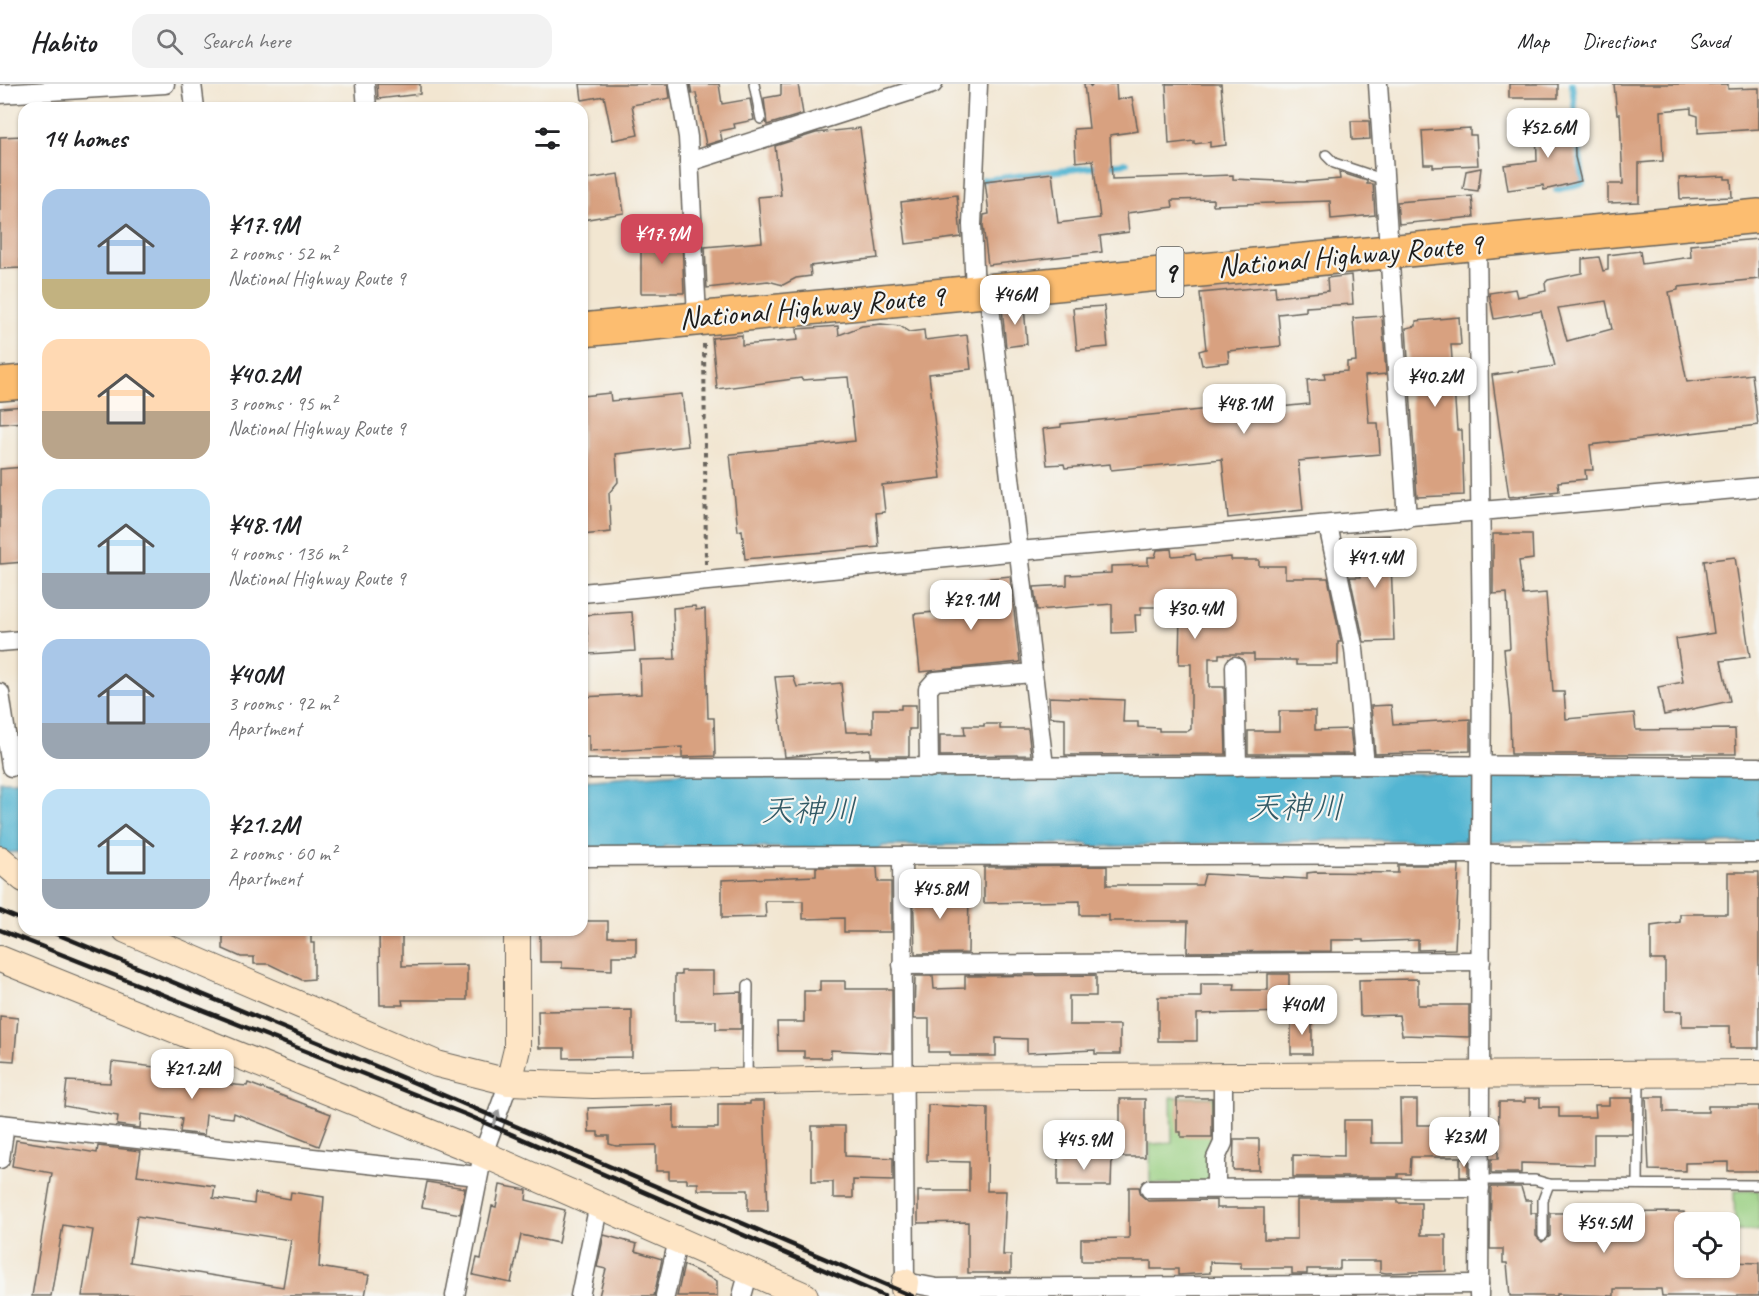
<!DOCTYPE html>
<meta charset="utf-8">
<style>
body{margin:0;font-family:Caveat,"Klee One",sans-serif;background:#f2f2f2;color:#202124;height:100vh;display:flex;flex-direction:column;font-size:22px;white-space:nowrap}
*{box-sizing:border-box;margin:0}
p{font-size:20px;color:#757577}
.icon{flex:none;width:33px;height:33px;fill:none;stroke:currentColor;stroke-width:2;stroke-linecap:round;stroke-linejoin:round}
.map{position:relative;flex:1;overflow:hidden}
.drawer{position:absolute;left:18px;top:18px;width:570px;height:834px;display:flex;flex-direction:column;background:#fff;border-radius:18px;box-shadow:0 2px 4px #0004}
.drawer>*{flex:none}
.fabs{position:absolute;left:1674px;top:1128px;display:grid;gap:12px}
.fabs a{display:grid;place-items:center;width:66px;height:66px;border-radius:12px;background:#fff;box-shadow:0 2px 4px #0004;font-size:30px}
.price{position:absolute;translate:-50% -51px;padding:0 14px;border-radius:12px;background:#fff;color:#222;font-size:20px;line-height:39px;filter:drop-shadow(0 2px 3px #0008)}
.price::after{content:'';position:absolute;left:50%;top:36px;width:18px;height:14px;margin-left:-9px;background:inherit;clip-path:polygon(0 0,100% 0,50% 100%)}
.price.selected{background:#d1495b;color:#fff}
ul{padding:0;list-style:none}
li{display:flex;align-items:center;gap:18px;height:150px;padding:0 24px}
li span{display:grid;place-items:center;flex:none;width:168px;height:120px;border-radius:18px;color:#555}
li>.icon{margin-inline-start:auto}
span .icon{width:72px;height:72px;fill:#fffc;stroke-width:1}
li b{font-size:26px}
h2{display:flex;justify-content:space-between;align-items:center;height:72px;padding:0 24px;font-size:26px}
header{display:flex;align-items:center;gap:36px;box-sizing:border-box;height:84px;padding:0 30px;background:#fff;border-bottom:2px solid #e0e0e0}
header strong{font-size:28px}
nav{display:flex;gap:33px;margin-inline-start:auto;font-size:21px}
.search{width:420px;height:54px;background:#f2f2f2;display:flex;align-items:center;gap:15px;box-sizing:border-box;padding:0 21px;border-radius:18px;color:#757577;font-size:22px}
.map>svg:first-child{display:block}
.green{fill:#99cf81;stroke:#5a764e;stroke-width:1.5}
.water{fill:#53b5d2;stroke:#386877;stroke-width:1.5}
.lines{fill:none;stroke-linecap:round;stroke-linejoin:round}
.stream{stroke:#53b5d2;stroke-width:6}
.building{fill:#d8a180;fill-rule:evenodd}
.lane-casing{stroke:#67635b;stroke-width:12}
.street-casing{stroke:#67635b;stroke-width:21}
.secondary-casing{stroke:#67635b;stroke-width:28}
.highway-casing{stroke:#67635b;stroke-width:36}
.path{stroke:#67635b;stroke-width:4;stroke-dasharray:4.5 4.5;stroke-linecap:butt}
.lane{stroke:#fff;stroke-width:9}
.street{stroke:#fff;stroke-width:18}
.secondary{stroke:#fee5c5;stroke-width:26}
.highway{stroke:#fcbd6f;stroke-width:33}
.rail{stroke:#1c1c1c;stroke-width:4.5}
.oneway{fill:#999}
.labels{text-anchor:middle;stroke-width:4.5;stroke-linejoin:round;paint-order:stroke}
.shield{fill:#f6f6f2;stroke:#5d5d5c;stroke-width:1.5}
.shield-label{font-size:28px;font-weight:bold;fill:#1c1c1c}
.street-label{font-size:30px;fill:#1c1c1c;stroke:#f6f6f2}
.water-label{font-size:32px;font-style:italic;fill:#325965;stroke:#f6f6f2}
</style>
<header>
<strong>Habito</strong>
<div class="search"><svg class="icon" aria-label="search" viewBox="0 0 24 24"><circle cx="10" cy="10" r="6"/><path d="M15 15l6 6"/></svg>Search here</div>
<nav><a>Map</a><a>Directions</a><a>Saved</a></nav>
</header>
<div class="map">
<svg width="1759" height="1212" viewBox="0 0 1759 1212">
<rect width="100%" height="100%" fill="#f6f6f2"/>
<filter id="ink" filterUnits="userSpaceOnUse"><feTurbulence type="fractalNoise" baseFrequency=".0167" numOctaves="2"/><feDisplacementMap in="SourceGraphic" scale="12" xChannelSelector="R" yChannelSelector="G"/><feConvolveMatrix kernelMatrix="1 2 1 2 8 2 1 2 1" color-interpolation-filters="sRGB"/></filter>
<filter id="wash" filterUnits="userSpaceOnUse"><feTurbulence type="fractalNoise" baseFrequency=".008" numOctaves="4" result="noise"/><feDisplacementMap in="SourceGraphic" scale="24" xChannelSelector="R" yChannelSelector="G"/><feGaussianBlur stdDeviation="1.35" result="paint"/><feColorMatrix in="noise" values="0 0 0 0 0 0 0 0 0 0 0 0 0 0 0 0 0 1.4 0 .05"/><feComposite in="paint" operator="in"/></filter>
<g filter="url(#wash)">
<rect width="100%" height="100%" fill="#f2e6d1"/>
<g class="green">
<polygon points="1171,1013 1217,1013 1217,1063 1207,1100 1150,1100 1150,1060 1172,1059"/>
<polygon points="1759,1106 1759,1147 1735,1147 1734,1107"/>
</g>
<g class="water">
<polygon points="704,687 1201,687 1759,693 1759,759 1340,756 1090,763 1088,760 883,762 879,766 664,762 662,766 582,765 582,697"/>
<polygon points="0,697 24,697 24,768 0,769"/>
</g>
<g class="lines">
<g class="stream">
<polyline points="983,96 1127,79"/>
<polyline points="1556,106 1583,99 1572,0"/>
</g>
</g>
<g id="blocks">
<g class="building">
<polygon points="377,0 420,0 420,10 378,15"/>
<polygon points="580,0 668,0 670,14 632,21 638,51 613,56 604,12 582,16"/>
<polygon points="690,0 719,0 722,20 750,15 754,36 734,40 735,44 720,47 722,56 706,61 696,9 692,10"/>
<polygon points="781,0 798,0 803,30 767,41 764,14 781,11"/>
<polygon points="1084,0 1116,0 1117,16 1132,13 1138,47 1110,51 1112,95 1233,91 1233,95 1304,98 1340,95 1339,88 1367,97 1367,100 1373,100 1375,131 1331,135 1330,117 1213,121 1213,115 1172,116 1173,123 1127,129 1129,148 1100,152 1102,168 988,181 983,141 984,131 989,130 985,97 1052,89 1058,139 1100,134 1093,76 1076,78 1074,45 1089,44"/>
<polygon points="1166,0 1221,0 1226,61 1210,63 1210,58 1194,60 1194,57 1169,60"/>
<rect x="1509" y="0" width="49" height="14"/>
<polygon points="1614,0 1728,0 1728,5 1759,4 1759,45 1698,49 1698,32 1691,30 1691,24 1661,27 1663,77 1639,79 1639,118 1608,119 1608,100 1623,100 1620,30 1617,30"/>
<polygon points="1574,36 1575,73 1581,97 1544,106 1543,101 1508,106 1504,81 1537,77 1536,37"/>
<polygon points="1351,37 1369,37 1370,55 1352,56"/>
<polygon points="860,44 878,174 810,182 811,192 796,194 783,201 768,197 707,204 705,163 762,158 758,113 781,111 775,62 816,49"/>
<polygon points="1470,44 1470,51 1476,51 1478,81 1433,83 1433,80 1424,80 1422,47"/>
<polygon points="24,52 24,173 20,173 21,184 0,185 0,53"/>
<polygon points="1481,84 1478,107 1463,105 1466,87"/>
<polygon points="618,90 624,129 582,136 582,96"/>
<polygon points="1725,92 1725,95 1731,95 1732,113 1680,115 1679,94"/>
<polygon points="957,111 961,153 906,160 901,118"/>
<polygon points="1472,112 1474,133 1399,140 1397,118"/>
<polygon points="641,152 682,152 684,209 641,209"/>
<path d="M1758,155L1759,195L1678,203V206L1669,208L1687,298L1752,290L1758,341L1590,361L1593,386H1585L1586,395L1558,398L1559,407L1509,413L1492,291L1555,282L1541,227L1494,235L1489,209L1515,205L1517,213L1546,207L1545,199L1548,196L1582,189V175L1599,173L1603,187L1608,186V171L1640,167L1642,180L1691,173L1690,161ZM1606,217L1612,245L1567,257L1558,224Z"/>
<polygon points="1351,191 1353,220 1306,223 1306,227 1278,230 1281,262 1228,267 1229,278 1202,281 1199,267 1206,265 1200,209 1275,202 1276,213 1328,207 1327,194"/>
<polygon points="1024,222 1027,260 1006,263 1002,224"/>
<polygon points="1104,222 1108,263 1077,266 1073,224"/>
<polygon points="1382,232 1386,290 1365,292 1369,339 1378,339 1380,370 1298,377 1303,426 1228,434 1222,375 1111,386 1110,380 1065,384 1064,380 1047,381 1043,345 1061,343 1061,340 1269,319 1270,324 1309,320 1307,296 1325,295 1324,289 1347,287 1347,278 1356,277 1353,234"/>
<polygon points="1459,233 1461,261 1451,261 1457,346 1462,346 1464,411 1417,413 1406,244 1416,242 1416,237"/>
<polygon points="881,240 900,242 909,248 924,246 925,256 967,251 971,285 929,290 941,394 882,401 885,428 876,429 879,463 745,475 742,446 738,447 730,370 855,357 848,293 802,296 801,294 717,305 712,254 742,251 742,261 798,256 797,245 838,242 839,251 862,242"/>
<polygon points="610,309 611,317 682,310 688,362 616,370 618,398 609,409 611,448 582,451 582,312"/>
<polygon points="24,322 24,338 0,340 0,324"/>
<polygon points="24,383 24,478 0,480 0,385"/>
<polygon points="1493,450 1532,450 1533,475 1519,477 1523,511 1546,509 1553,608 1564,608 1566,635 1634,629 1636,646 1735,645 1736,670 1511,670 1510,631 1504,565 1510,564 1507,509 1493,510"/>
<polygon points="1390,451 1394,557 1364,558 1350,493 1360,493 1359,452"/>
<polygon points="1171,465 1172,472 1195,470 1196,476 1231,473 1231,476 1259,476 1259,482 1285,482 1285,494 1328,494 1341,558 1338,558 1338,581 1296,581 1296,576 1254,576 1254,570 1219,570 1219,574 1209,574 1209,603 1224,603 1226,670 1065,671 1065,634 1050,633 1049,613 1124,616 1123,638 1138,638 1138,643 1159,644 1159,647 1188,647 1191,645 1191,580 1179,580 1180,526 1176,527 1176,523 1141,523 1141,531 1135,531 1136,548 1112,549 1112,520 1037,526 1034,503 1067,501 1067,491 1111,489 1111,482 1148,481 1148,473 1155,473 1157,466"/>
<polygon points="1735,473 1750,573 1721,577 1730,617 1664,631 1658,603 1683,598 1676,555 1714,549 1704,477"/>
<polygon points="1010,492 1020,578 920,588 914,530 976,524 973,496"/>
<polygon points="695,522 696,526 705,525 708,634 714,634 715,672 682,673 682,663 589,668 589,651 583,651 582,613 641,610 640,576 675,575 673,524"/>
<polygon points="632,528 635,567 589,570 586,531"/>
<polygon points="793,592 797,603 841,599 846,648 873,648 873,625 901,625 901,621 916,621 916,645 909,645 909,672 870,672 870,665 785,673 775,593"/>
<polygon points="1391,621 1393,640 1470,635 1470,667 1375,670 1371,622"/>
<polygon points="1279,627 1315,627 1315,646 1350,645 1353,670 1248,670 1248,647 1279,647"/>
<polygon points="984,640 1000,640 1000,645 1028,645 1031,671 940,672 940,651 965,651 964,642 984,642"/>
<polygon points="1398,781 1459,781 1455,865 1418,866 1418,856 1363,858 1363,856 1331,856 1331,867 1187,868 1188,837 1109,837 1109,831 1080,831 1080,817 984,819 984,783 1107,782 1107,801 1202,801 1205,790 1307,795 1307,789 1315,788 1398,789"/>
<polygon points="816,783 877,783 878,798 891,798 891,848 844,848 844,834 803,835 803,817 765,817 766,833 722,834 722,796 816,792"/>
<polygon points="1728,788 1759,788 1759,964 1730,964 1730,942 1682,942 1682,927 1665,927 1665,876 1651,876 1651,842 1680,838 1680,830 1728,830"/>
<polygon points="913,798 933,798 934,806 969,805 968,869 915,870"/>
<polygon points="582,837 608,837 608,853 636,853 636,872 612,872 612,886 562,884 562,878 540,878 540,846 582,846"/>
<polygon points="223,846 311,846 311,859 314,859 314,895 302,896 269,880 254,880 254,873 241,873 223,865"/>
<polygon points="379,846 402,846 402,882 467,881 467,916 402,916 403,921 380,921"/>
<polygon points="681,887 713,887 713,909 741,908 741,945 716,945 716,937 675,937 675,891 681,891"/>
<polygon points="1268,890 1289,890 1289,928 1197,930 1197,957 1158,957 1158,913 1201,913 1201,900 1235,900 1234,906 1268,906"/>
<polygon points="1096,891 1096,912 1069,912 1069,941 1120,941 1120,970 1095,970 1095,966 1027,969 1027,955 996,954 996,972 950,972 950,968 929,968 929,935 914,935 915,892 933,892 934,905 965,904 965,892"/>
<polygon points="1418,895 1418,921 1469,921 1469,953 1402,951 1399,931 1360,932 1359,896"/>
<polygon points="820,897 845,897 845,905 892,905 892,969 831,966 831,974 804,974 804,967 778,967 777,938 804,938 804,907 820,907"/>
<polygon points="632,926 632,973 564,974 564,964 539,964 538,927"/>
<polygon points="0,932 18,934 14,977 0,976"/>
<rect x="1291" y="935" width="21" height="35"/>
<polygon points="156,976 212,984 211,999 247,1002 248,999 331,1030 319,1062 234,1029 233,1034 206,1031 204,1051 180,1048 182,1035 141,1030 140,1044 117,1041 118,1032 64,1022 67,997 110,999 112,978 155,983"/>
<polygon points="1646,1013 1664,1013 1664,1028 1708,1028 1708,1022 1759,1022 1759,1087 1728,1087 1728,1078 1685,1079 1685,1087 1649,1086"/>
<polygon points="1177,1014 1212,1014 1212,1053 1181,1053 1181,1048 1177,1048"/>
<polygon points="1525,1014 1540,1014 1540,1023 1559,1023 1559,1033 1596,1033 1595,1021 1609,1021 1609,1014 1632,1014 1632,1050 1594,1050 1594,1081 1521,1079 1521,1089 1491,1089 1491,1075 1498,1075 1499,1018 1525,1018"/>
<rect x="1120" y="1015" width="25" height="58"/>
<polygon points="1400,1016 1417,1016 1417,1041 1468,1041 1468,1073 1411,1073 1410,1090 1398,1090 1398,1093 1293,1093 1293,1071 1344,1072 1344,1036 1371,1036 1371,1059 1401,1059"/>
<polygon points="750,1017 764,1017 768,1127 748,1127 748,1106 698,1106 698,1099 687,1099 687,1095 669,1095 669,1087 656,1087 656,1061 616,1062 609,1060 609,1052 598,1052 598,1048 589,1048 588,1024 674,1021 674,1044 718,1044 718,1020 750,1020"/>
<polygon points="928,1021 988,1024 987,1107 1006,1107 1003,1171 1011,1171 1011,1189 968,1189 968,1138 918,1139 918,1107 969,1107 969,1078 927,1077"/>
<polygon points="812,1042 845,1042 845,1072 893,1074 893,1097 853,1096 853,1114 833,1114 833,1098 812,1098"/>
<polygon points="1234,1055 1259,1055 1259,1086 1233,1086"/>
<path d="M16,1056L97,1069L98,1062L141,1067L137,1091L215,1102L213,1114L254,1120L255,1109L290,1115L291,1108L324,1113L319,1183L369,1191L365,1212H82L93,1146L63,1141L51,1212H32L52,1089L12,1082ZM137,1132L291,1156L283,1203L130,1178Z"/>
<polygon points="1058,1068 1077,1069 1077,1073 1112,1073 1111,1102 1058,1102"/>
<rect x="1460" y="1075" width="8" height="18"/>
<polygon points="427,1098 465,1104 460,1130 422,1123"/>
<polygon points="500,1101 527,1106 526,1116 565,1126 558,1159 521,1151 511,1199 473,1191 477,1174 481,1175 492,1122 496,1123"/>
<polygon points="1129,1103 1139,1103 1141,1111 1148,1117 1216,1116 1216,1124 1264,1124 1264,1155 1297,1155 1297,1116 1398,1116 1398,1119 1421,1119 1421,1151 1446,1151 1446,1187 1386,1189 1380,1188 1380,1177 1340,1177 1340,1185 1307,1185 1307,1190 1292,1190 1292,1184 1241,1184 1241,1179 1210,1178 1210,1189 1178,1191 1178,1185 1151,1185 1151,1177 1081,1177 1081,1155 1129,1154"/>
<polygon points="1491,1103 1521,1103 1525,1116 1531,1116 1531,1129 1536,1129 1536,1152 1542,1158 1550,1152 1550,1129 1684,1128 1684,1184 1730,1184 1730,1178 1759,1179 1759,1212 1662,1212 1661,1205 1614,1205 1614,1212 1557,1210 1557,1212 1510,1212 1507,1179 1503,1179 1503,1165 1490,1165"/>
<polygon points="604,1151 637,1160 635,1167 662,1175 654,1212 599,1212 606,1185 597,1183"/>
<polygon points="684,1181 717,1197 717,1212 677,1212"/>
</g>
</g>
</g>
<g filter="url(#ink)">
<use href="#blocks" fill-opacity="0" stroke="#67635b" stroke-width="1.5"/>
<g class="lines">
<g class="lane-casing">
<g id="lane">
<polyline points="754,0 761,35"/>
<polyline points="1326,71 1334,79 1385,96"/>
<polyline points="747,997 748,901"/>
<polyline points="1480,1096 1535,1096 1549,1100 1759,1101"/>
<polyline points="1638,1100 1639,991"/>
<polyline points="1543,1151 1543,1116 1549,1100"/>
</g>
</g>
<g class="street-casing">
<g id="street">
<polyline points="192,0 195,24"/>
<polyline points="365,0 367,24"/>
<polyline points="679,0 688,53 697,233"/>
<polyline points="1378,0 1407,435"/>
<polyline points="0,10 165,0"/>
<polyline points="689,78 933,0"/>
<polyline points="1477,159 1482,557 1479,1212"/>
<polyline points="988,206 1044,682"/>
<polyline points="975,207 972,141 978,0"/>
<polyline points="1328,441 1354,565 1365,681"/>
<polyline points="582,509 1019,467 1759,403"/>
<polyline points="0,558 24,556"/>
<polyline points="1235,582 1237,682"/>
<polyline points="0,609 11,683"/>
<polyline points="929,684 928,605 935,597 1033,589"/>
<polyline points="582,685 1365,681 1759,683"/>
<polyline points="902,772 905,1198 937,1204 1479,1200"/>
<polyline points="582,773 1759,769"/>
<polyline points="902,881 1481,877"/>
<polyline points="0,1040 478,1092"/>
<polyline points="0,1075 5,1041"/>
<polyline points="1216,1104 1216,1074 1223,1059 1223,992"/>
<polyline points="1150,1105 1480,1104"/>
<polyline points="455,1212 483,1070 509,998"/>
<polyline points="580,1212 599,1120"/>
<polyline points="665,1212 678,1156"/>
<polyline points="742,1212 749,1187"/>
</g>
</g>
<g class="secondary-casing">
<g id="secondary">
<polyline points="0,775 24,795"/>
<polyline points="126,846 437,980 509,998 593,1001 904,994 1759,989"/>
<polyline points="0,875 483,1070 805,1212"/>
<polyline points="509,998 517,965 517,846"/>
<polyline points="904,1205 905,1198"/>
</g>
</g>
<g class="highway-casing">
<g id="highway">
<polyline points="582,246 1759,132"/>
<polyline points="0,300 24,298"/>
</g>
</g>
<g class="path">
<polyline points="1090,0 1092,2"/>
<polyline points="704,260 706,480"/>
</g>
<use href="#lane" class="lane"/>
<use href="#street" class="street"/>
<use href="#secondary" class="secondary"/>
<use href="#highway" class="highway"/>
<g class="rail">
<polyline points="0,827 24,837"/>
<polyline points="0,846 467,1031 884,1212"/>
<polyline points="47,846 373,981 912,1212"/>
</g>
</g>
<defs><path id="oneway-solid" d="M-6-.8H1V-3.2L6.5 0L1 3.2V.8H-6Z" transform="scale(1.5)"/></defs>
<use class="oneway" href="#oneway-solid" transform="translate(496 1034) rotate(-70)"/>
</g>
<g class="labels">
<rect class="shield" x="1156.5" y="163" width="27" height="50" rx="4.5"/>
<g class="shield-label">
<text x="1170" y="198">9</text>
</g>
<g class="street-label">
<text transform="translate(1350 171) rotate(-5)" y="10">National Highway Route 9</text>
<text transform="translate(812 223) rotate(-5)" y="10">National Highway Route 9</text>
</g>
<g class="water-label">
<text x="1296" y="734">天神川</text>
<text x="809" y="737">天神川</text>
</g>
</g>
</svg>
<div class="fabs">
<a><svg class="icon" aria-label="locate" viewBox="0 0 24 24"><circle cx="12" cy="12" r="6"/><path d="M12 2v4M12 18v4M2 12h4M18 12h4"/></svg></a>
</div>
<b class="price" style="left:1548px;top:75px">¥52.6M</b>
<b class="price selected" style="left:662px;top:181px">¥17.9M</b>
<b class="price" style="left:1015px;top:242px">¥46M</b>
<b class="price" style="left:1435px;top:324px">¥40.2M</b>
<b class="price" style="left:1244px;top:351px">¥48.1M</b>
<b class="price" style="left:1375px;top:505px">¥41.4M</b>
<b class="price" style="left:971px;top:547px">¥29.1M</b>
<b class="price" style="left:1195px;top:556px">¥30.4M</b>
<b class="price" style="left:940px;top:836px">¥45.8M</b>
<b class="price" style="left:1302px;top:952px">¥40M</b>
<b class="price" style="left:192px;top:1016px">¥21.2M</b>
<b class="price" style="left:1464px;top:1084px">¥23M</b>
<b class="price" style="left:1084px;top:1087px">¥45.9M</b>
<b class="price" style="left:1604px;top:1170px">¥54.5M</b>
<section class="drawer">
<h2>14 homes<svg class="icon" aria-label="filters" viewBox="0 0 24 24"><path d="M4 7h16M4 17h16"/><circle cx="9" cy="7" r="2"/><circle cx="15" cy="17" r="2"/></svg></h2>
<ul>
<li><span style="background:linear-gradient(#a9c7e8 75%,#c2b280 0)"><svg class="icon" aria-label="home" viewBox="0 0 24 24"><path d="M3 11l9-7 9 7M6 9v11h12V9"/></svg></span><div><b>¥17.9M</b><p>2 rooms · 52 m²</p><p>National Highway Route 9</p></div></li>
<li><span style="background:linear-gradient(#ffd9b3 60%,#b9a48a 0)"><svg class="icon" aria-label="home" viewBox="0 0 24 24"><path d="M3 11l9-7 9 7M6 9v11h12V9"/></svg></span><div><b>¥40.2M</b><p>3 rooms · 95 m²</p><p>National Highway Route 9</p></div></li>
<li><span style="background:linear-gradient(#bfe0f5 70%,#9aa5b1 0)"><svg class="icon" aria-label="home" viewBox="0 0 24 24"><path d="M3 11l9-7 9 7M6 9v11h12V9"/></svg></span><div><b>¥48.1M</b><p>4 rooms · 136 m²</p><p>National Highway Route 9</p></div></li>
<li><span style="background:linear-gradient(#a9c7e8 70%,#9aa5b1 0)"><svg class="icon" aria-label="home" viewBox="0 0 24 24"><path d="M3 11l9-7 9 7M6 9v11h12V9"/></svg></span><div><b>¥40M</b><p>3 rooms · 92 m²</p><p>Apartment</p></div></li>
<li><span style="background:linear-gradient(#bfe0f5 75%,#9aa5b1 0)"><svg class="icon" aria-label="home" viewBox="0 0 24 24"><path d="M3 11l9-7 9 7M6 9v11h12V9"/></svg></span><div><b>¥21.2M</b><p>2 rooms · 60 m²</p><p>Apartment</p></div></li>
</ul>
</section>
</div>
